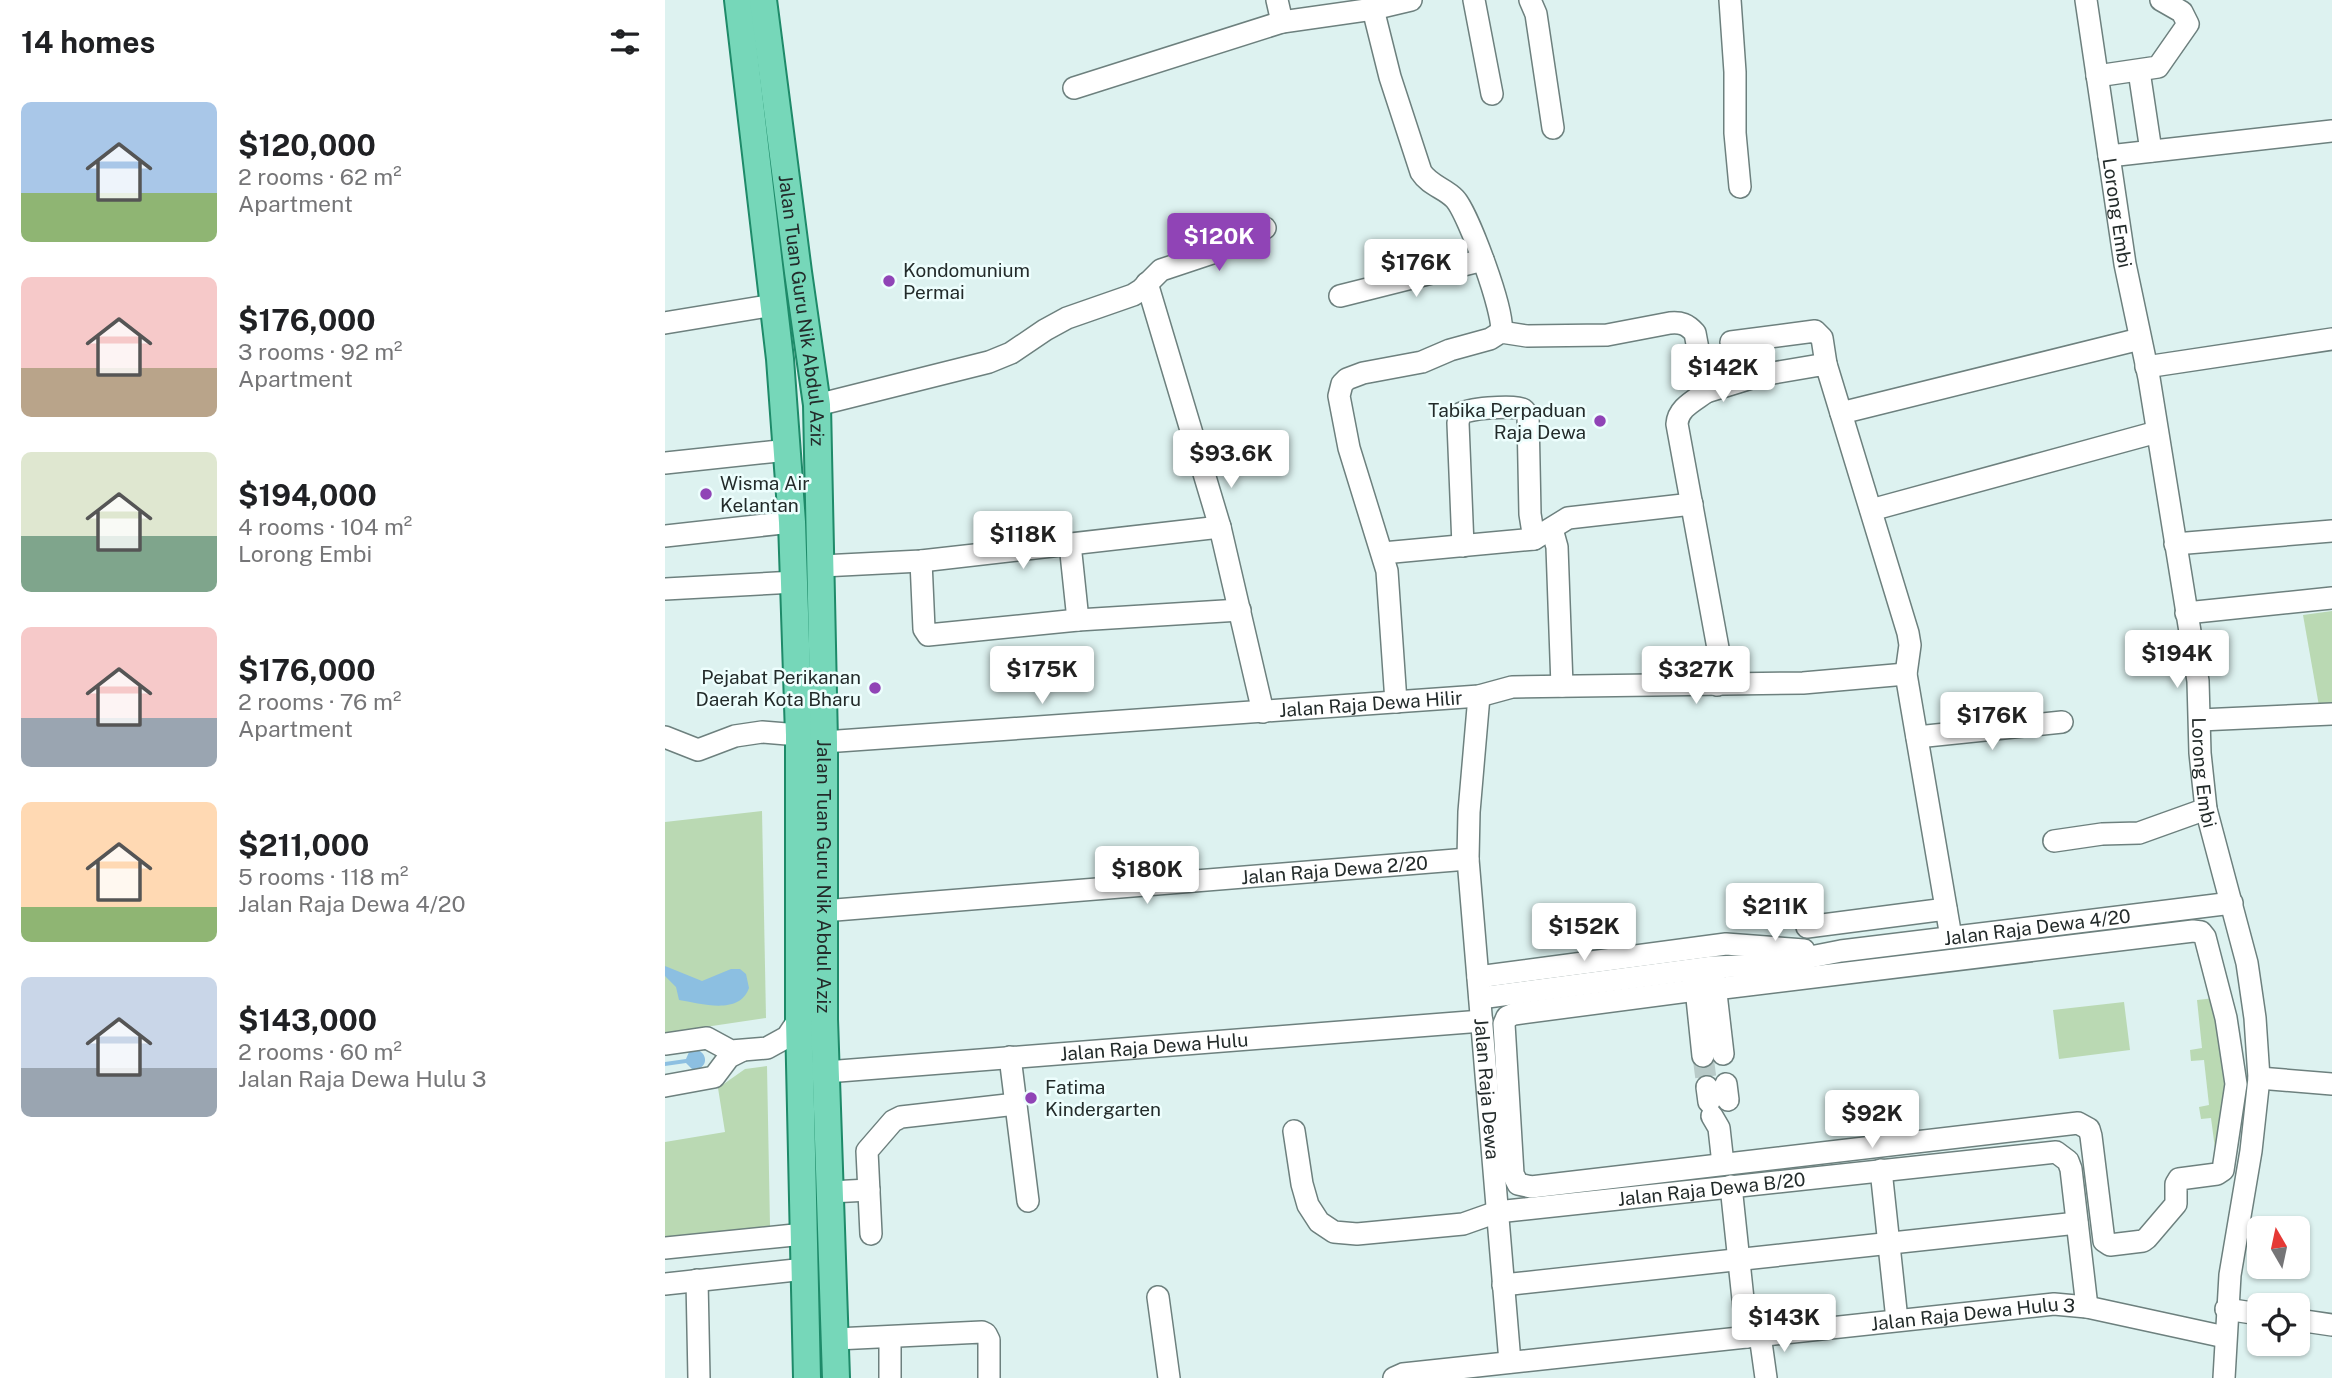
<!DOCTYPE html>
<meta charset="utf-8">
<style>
body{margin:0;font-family:"Public Sans",sans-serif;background:#f6f6f6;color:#202124;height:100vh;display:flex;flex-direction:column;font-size:26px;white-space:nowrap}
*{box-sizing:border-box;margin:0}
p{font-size:23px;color:#757577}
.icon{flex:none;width:38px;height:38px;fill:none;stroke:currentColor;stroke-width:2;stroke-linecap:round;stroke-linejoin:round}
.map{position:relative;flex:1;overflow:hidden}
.details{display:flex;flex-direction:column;background:#fff;width:665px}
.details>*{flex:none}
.needle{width:46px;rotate:351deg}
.buttons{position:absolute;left:1582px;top:1216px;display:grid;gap:14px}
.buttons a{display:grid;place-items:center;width:63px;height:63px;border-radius:10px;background:#fff;box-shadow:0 2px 5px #0004;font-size:35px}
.price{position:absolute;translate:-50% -60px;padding:0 16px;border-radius:7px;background:#fff;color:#222;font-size:23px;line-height:46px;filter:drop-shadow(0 2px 4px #0008)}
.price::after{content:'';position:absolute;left:50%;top:42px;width:21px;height:16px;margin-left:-10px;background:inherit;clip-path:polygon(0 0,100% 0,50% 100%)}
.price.selected{background:#9044b6;color:#fff}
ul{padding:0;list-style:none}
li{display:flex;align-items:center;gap:21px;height:175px;padding:0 21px}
li span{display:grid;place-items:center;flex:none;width:196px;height:140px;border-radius:10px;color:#555}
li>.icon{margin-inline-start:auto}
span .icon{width:84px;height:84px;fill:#fffc;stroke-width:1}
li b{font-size:30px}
h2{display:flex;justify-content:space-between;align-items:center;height:84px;padding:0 21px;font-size:30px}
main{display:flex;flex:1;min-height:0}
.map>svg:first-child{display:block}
.green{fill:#bad9b3}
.water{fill:#8cbfe1}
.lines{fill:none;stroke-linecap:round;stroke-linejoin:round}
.minor-tunnel{stroke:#b8cac8;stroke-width:21;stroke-dasharray:21 10;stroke-linecap:butt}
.minor-casing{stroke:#6d807e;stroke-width:24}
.major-casing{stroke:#1e8a69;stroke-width:30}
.minor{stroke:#fff;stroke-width:21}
.major{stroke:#76d7b9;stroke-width:26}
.poi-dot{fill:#9044b6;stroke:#edfefd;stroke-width:2.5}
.labels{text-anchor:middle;stroke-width:5;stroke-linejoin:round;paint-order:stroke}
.street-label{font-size:19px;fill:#232b2a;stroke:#edfefd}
.poi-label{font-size:19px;fill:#232b2a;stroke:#edfefd;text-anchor:start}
</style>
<main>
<section class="details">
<h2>14 homes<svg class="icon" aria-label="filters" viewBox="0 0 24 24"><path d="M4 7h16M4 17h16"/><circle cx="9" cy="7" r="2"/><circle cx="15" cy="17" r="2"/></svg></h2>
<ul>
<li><span style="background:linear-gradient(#a9c7e8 65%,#8fb573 0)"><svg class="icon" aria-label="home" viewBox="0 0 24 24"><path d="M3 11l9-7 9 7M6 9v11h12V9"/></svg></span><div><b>$120,000</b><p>2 rooms · 62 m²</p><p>Apartment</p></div></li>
<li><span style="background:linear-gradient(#f6c9c9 65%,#b9a48a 0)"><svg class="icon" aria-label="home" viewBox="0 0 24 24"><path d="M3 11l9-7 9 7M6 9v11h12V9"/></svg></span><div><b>$176,000</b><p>3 rooms · 92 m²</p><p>Apartment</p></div></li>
<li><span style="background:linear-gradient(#dfe7d0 60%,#7fa58c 0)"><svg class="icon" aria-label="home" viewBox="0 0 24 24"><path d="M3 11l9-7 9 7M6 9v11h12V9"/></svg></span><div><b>$194,000</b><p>4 rooms · 104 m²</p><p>Lorong Embi</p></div></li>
<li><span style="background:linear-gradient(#f6c9c9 65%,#9aa5b1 0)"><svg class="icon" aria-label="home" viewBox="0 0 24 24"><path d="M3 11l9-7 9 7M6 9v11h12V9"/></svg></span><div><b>$176,000</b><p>2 rooms · 76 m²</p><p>Apartment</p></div></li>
<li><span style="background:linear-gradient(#ffd9b3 75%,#8fb573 0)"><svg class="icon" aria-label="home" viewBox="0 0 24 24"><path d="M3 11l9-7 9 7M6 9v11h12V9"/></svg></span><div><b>$211,000</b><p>5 rooms · 118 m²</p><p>Jalan Raja Dewa 4/20</p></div></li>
<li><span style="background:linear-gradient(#c9d6e8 65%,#9aa5b1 0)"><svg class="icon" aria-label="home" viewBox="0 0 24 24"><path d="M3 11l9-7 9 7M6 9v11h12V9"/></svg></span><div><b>$143,000</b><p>2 rooms · 60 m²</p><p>Jalan Raja Dewa Hulu 3</p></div></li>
</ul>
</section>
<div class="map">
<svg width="1667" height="1378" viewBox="0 0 1667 1378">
<rect width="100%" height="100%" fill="#ddf2f0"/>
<g class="green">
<polygon points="1667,611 1667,705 1654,706 1638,615"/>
<polygon points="97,811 101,1018 0,1033 0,822"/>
<polygon points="1550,998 1566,1081 1552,1164 1546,1118 1536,1119 1534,1107 1544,1105 1539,1060 1526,1061 1525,1050 1537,1048 1532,1000"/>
<polygon points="1459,1002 1465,1050 1394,1059 1388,1010"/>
<polygon points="102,1066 105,1226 0,1238 0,1142 60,1132 53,1088 80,1069"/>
</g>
<g class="water">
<path d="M0,966L37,981L66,969H75L81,974L84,988C74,1016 35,1003 14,1000L11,987L0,976Z"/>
<path d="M33,1050C45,1056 41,1071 27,1069L21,1063L0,1066V1062L21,1059L24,1052Z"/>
</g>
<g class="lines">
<polyline class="minor-tunnel" points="1038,1056 1042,1087"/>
<g class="minor-casing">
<g id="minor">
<polyline points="612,0 617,22"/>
<polyline points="809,0 827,94"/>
<polyline points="865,0 871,14 888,128"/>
<polyline points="1065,0 1070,72 1070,133 1075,187"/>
<path id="s1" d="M1421,0L1460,264L1484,378L1533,681L1535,753L1541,809L1582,963L1590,1018L1594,1078L1586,1151L1565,1275L1559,1378"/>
<path d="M708,9L725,77L756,172C765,186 780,188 790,199C803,213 841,315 836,332"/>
<polyline points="1474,71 1486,151"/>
<polyline points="1432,76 1493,67 1523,24 1517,12 1496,0"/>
<polyline points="409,88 617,22 708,9 746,0"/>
<polyline points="1444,156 1667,131"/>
<polyline points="482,283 555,527 598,712"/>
<polyline points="675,296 818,260"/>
<polyline points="0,323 109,305"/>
<polyline points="1066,342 1150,331 1157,338 1161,364"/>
<polyline points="1481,367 1667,339"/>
<polyline points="1041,392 1096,375 1161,364 1243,633 1245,645 1241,674 1286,937"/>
<polyline points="152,405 324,362 346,353 380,330 402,318 468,295 476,290 496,270 547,253 600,228"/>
<polyline points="1176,413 1475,339"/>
<polyline points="0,463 123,450"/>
<polyline points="1206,510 1492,432"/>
<polyline points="887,529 892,547 897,686"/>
<polyline points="0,536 127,522"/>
<polyline points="405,544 413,620"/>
<polyline points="1510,544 1667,531"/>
<path d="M798,546L793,423L795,414C805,408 842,406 853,408C859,409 859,410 863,415L865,514L869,539"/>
<polyline points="718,553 869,539 903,518 1027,504"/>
<polyline points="256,561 259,629 263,635 413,620 575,610"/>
<polyline points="157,566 256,561 555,527"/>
<polyline points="0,589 130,582"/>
<polyline points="1521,613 1667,598"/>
<path id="s2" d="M814,696L804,812L803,859L845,1362"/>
<path d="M731,702L722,571L684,448L674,396L677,384L682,379L698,373L757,362L785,350L825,339L836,332L862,336L942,335L1005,323C1016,322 1022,324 1030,333L1041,392C1029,401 1013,408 1012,424L1055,659V672L1052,685"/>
<polyline points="1535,720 1667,714"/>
<polyline points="0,737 33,750 70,736 97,732 134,735"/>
<polyline points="1252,737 1397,722"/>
<path id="s3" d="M159,742L814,696L847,687L1138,683L1241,674"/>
<polyline points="1389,841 1437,834 1474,833 1541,809"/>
<path id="s4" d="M158,911L803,859"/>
<polyline points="1142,927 1281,909"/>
<polyline points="1049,976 1058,1054"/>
<polyline points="813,977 1061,944 1139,950"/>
<polyline points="1030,979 1038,1056"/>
<polyline points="1031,990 849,1014 842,1017 839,1024 848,1174 853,1184 866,1187 1413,1123 1424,1129 1426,1136 1439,1241 1445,1245 1478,1241 1482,1238 1511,1204 1511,1184 1514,1179 1552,1174 1558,1170 1571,1084 1561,1018 1540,937 1536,932 1528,931 1050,989"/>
<path id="s5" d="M815,998L1048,967L1105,965L1176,951L1567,903"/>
<polyline points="0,1044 42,1038 66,1051 102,1048 122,1037 134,1019"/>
<polyline points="345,1057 363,1201"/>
<path id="s6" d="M161,1072L817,1021"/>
<polyline points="1594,1078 1667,1084"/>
<polyline points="1061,1084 1063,1100"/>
<polyline points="0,1086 49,1077 64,1057 76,1051"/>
<polyline points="1042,1087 1044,1102"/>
<polyline points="1047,1116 1054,1128 1058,1164"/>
<path id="s7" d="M629,1131L637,1184L643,1205L654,1222L669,1232L692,1234L798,1224L832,1212L1391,1152L1403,1161L1406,1169L1422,1307"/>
<polyline points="1216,1170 1232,1320"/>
<polyline points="1066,1186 1082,1337"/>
<polyline points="165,1192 204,1190"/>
<polyline points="206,1234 202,1151 228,1121 236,1117 351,1104"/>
<polyline points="0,1248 139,1234"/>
<polyline points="32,1280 34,1378"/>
<polyline points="0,1284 140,1269"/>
<polyline points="838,1285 1412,1223"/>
<polyline points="493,1297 504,1378"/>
<polyline points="1561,1309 1594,1314"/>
<polyline points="1633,1320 1667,1325"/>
<polyline points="1095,1335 1101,1378"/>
<polyline points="225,1337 225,1378"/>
<polyline points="171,1339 317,1332 321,1334 324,1340 324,1378"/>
<path id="s8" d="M729,1378L738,1374L1389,1304L1422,1307L1560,1337"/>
</g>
</g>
<g class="major-casing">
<g id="major">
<polyline points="73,0 115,359 127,522 134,735 134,1019 142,1378"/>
<path id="s9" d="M98,0L133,272L152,405L159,742V1019L171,1378"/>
</g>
</g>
<use href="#minor" class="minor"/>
<use href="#major" class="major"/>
</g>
<g class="poi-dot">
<circle cx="224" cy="281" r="7"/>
<circle cx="935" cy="421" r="7"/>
<circle cx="41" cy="494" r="7"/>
<circle cx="210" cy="688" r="7"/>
<circle cx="366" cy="1098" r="7"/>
</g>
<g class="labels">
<g class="street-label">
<text dy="7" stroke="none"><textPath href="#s1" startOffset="215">Lorong Embi</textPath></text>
<text dy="7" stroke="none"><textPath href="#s9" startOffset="313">Jalan Tuan Guru Nik Abdul Aziz</textPath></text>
<text dy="7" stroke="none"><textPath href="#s3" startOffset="548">Jalan Raja Dewa Hilir</textPath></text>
<text dy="7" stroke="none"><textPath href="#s1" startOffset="782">Lorong Embi</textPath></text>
<text dy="7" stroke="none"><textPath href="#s4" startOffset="513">Jalan Raja Dewa 2/20</textPath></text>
<text dy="7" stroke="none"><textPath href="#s9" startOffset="880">Jalan Tuan Guru Nik Abdul Aziz</textPath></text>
<text dy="7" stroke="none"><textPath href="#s5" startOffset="562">Jalan Raja Dewa 4/20</textPath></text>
<text dy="7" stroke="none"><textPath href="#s6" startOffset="329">Jalan Raja Dewa Hulu</textPath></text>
<text dy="7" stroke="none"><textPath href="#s2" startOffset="394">Jalan Raja Dewa</textPath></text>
<text dy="7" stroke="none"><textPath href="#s7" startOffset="495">Jalan Raja Dewa B/20</textPath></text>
<text dy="7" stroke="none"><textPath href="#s8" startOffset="583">Jalan Raja Dewa Hulu 3</textPath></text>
</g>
<g class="poi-label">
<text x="238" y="277">Kondomunium<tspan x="238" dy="22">Permai</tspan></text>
<text x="921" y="417" text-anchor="end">Tabika Perpaduan<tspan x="921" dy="22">Raja Dewa</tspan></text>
<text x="55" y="490">Wisma Air<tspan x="55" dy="22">Kelantan</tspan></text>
<text x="196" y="684" text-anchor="end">Pejabat Perikanan<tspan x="196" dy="22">Daerah Kota Bharu</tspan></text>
<text x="380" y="1094">Fatima<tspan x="380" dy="22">Kindergarten</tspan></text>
</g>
</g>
</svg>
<div class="buttons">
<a><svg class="needle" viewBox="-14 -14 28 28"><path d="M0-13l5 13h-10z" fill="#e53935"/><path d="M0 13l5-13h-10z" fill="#757577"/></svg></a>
<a><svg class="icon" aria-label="locate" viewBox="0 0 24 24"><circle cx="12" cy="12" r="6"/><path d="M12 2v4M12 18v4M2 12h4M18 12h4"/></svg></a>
</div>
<b class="price selected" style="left:554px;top:273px">$120K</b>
<b class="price" style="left:751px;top:299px">$176K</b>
<b class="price" style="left:1058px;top:404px">$142K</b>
<b class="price" style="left:566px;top:490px">$93.6K</b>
<b class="price" style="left:358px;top:571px">$118K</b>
<b class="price" style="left:1512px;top:690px">$194K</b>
<b class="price" style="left:377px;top:706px">$175K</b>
<b class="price" style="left:1031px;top:706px">$327K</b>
<b class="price" style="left:1327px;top:752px">$176K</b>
<b class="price" style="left:482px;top:906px">$180K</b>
<b class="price" style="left:1110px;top:943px">$211K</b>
<b class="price" style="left:919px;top:963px">$152K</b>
<b class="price" style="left:1207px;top:1150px">$92K</b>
<b class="price" style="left:1119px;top:1354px">$143K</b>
</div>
</main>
